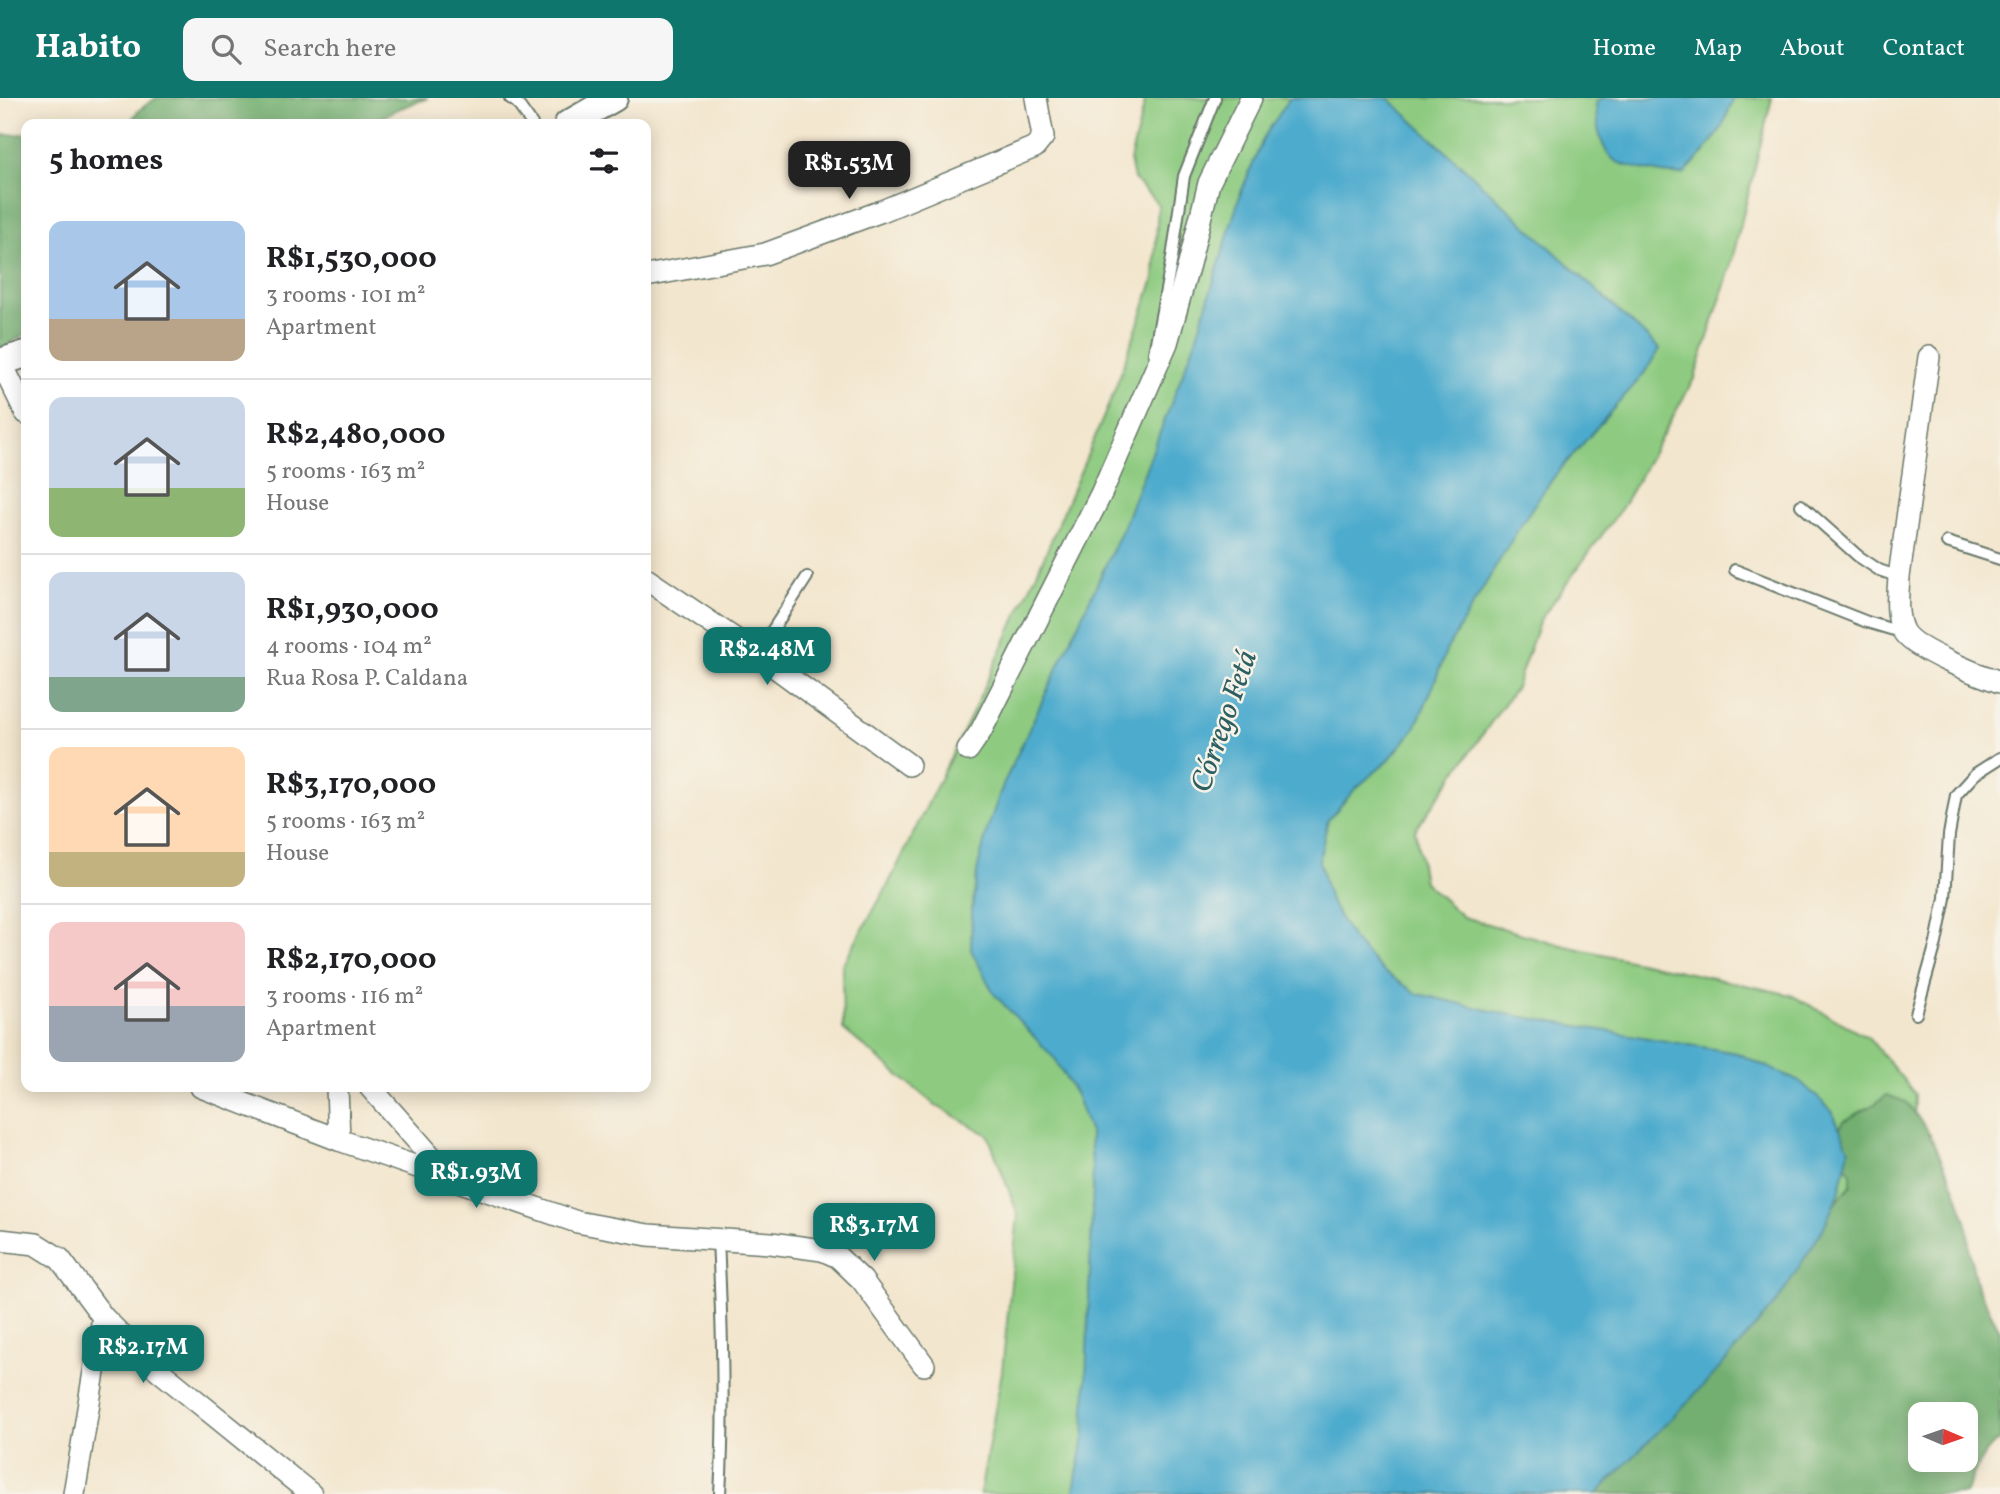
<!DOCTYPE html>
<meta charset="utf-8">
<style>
body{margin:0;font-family:Vollkorn,serif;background:#f6f6f6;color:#202124;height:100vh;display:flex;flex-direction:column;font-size:26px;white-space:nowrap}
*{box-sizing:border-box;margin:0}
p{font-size:23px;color:#757577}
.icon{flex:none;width:38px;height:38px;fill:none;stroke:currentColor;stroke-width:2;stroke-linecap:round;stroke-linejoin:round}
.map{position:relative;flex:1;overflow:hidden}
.panel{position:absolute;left:21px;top:21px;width:630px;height:973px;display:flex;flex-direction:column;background:#fff;border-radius:14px;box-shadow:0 4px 18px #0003}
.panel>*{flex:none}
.needle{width:46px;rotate:92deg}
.tools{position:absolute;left:1908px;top:1304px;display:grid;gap:14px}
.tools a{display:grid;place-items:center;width:70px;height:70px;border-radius:14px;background:#fff;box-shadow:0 4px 18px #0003;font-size:35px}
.price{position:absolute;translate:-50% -60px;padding:0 16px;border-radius:14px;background:#0f766e;color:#fff;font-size:23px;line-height:46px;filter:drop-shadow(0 2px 4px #0008)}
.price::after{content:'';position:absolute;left:50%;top:42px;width:21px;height:16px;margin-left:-10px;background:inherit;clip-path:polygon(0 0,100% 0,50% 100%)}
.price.selected{background:#222;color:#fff}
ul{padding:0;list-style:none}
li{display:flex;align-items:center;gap:21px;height:175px;padding:0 28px}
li+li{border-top:2px solid #e0e0e0}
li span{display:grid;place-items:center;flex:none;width:196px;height:140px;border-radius:14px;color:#555}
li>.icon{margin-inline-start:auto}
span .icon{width:84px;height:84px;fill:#fffc;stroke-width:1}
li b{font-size:30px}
h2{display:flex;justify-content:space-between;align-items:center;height:84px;padding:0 28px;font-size:30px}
header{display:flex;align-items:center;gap:42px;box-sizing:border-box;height:98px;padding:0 35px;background:#0f766e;color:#fff}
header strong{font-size:33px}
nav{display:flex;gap:38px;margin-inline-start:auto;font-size:24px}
.search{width:490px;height:63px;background:#f6f6f6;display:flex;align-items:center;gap:18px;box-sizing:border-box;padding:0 24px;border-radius:14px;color:#757577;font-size:26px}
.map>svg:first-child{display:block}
.green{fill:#8ecb81;stroke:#56845a;stroke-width:2}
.forest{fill:#72af6f;stroke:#487652;stroke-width:2;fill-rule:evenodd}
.water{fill:#4eabcd;stroke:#367480;stroke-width:2}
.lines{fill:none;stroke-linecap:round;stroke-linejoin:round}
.service-casing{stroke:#69786a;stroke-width:14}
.minor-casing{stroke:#69786a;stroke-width:24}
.tertiary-casing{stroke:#69786a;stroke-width:30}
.service{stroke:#fff;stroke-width:10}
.minor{stroke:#fff;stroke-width:21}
.tertiary{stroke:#fff;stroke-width:26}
.labels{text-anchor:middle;stroke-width:5;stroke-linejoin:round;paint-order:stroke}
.water-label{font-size:30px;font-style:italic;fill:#2d5e62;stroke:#f7f3e8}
</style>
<header>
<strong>Habito</strong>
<div class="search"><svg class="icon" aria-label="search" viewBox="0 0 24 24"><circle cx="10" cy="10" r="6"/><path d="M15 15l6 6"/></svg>Search here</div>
<nav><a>Home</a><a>Map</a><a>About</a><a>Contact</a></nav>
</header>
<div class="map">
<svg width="2000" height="1396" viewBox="0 0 2000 1396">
<rect width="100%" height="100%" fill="#f7f3e8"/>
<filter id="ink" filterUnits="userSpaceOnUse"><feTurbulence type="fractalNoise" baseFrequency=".0143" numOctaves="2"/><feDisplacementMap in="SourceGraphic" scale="14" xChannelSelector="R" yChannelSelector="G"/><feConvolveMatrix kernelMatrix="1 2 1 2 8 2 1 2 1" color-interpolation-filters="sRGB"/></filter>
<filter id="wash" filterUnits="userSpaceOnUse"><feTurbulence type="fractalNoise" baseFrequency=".00686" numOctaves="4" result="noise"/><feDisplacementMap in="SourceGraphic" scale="28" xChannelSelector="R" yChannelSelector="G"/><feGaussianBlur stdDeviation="1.57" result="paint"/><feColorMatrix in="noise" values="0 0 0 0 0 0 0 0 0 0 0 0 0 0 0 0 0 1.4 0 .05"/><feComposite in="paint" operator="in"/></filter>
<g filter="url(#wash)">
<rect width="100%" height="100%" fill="#f3e6ce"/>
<polygon class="green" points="1146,0 1772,0 1729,174 1695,279 1623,408 1540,522 1516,589 1415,732 1424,784 1463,819 1565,848 1791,897 1868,939 1915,996 1912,1106 1719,1396 980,1396 1002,1273 1018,1117 988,1037 935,1007 843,931 842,867 888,787 971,618 1045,457 1112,299 1154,181 1158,106 1134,81 1130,62"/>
<g class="forest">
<path d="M156,0H428C411,6 388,13 374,26H129L138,13Z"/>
<polygon points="26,36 26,236 0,251 0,39 2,37"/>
<path d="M1887,997L1906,1004L1927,1031L1955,1090L1967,1126L1970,1157L1977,1189L2000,1232V1341C1981,1355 1974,1375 1965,1396H1550L1761,1192L1851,1087V1075L1831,1044L1844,1023L1873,1007ZM1920,1316H1965V1362H1920Z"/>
</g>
<g class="water">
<polygon points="1290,0 1388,0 1660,251 1643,277 1558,374 1540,398 1517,433 1447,551 1432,591 1415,630 1388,663 1356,690 1328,722 1319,763 1330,803 1353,842 1383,873 1418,896 1501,915 1737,955 1802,985 1832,1013 1849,1051 1840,1093 1823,1131 1777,1204 1708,1283 1597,1396 1073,1396 1084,1340 1093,1088 1090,1035 1076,997 1054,960 994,896 971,852 972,811 978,769 988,729 1003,687 1122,432 1195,244 1241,94 1264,39"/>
<path d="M1604,0H1734L1721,31L1703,55L1684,76C1670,77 1659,75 1646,72C1636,70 1622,68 1614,62C1599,49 1596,24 1596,5Z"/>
</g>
</g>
<g filter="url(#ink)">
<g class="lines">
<g class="service-casing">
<g id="service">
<polyline points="510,0 517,5 532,26"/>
<polyline points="1154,255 1172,160 1184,78 1215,0"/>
<polyline points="1801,407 1858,458 1879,472 1899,479"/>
<polyline points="1947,444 2000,461"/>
<polyline points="1735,472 1867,524 1904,535"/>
<polyline points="757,556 807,479"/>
<polyline points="1916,916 1936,845 1945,800 1949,737 1956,697 1975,676 2000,660"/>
<path d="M718,1141C722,1226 725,1311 720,1396"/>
</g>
</g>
<g class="minor-casing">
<g id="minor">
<polyline points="646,178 765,156 882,113 1035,49 1043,39 1036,0"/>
<path d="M1929,259L1899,479C1898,497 1895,516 1903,533C1913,552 1979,577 2000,584"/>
<polyline points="0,262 26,315"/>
<polyline points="646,481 757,556 909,667"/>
<polyline points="968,652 981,633 1101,396 1167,245 1189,166 1209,85 1251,0"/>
<polyline points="201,989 339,1042 577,1124 648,1137 771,1145 822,1152 838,1159 862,1182 924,1267"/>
<polyline points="337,989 339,1042"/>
<polyline points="370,989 450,1080"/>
<polyline points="0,1142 36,1146 60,1161 103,1219 146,1262 311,1396"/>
<polyline points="74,1396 103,1219"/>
</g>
</g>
<g class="tertiary-casing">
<g id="tertiary">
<polyline points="568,26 614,0"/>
<polyline points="0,264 26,256"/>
</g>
</g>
<use href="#service" class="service"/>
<use href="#minor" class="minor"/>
<use href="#tertiary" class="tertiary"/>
</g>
</g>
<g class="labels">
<g class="water-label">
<text transform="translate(1223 623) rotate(-71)" y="10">Córrego Fetá</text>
</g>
</g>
</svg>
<div class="tools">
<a><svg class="needle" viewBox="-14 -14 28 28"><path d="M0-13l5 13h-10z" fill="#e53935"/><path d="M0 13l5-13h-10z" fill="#757577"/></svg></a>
</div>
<b class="price selected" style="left:849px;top:103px">R$1.53M</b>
<b class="price" style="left:767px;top:589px">R$2.48M</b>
<b class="price" style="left:476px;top:1112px">R$1.93M</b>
<b class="price" style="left:874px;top:1165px">R$3.17M</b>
<b class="price" style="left:143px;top:1287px">R$2.17M</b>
<section class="panel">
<h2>5 homes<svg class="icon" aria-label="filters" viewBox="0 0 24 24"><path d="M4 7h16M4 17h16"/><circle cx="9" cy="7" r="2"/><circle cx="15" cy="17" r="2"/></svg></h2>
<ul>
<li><span style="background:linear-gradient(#a9c7e8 70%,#b9a48a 0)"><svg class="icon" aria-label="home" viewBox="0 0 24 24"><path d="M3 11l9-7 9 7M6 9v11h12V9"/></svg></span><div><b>R$1,530,000</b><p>3 rooms · 101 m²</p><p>Apartment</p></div></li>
<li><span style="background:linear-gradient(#c9d6e8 65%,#8fb573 0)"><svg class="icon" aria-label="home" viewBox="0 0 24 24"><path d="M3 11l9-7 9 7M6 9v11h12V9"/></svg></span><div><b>R$2,480,000</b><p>5 rooms · 163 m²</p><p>House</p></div></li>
<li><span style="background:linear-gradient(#c9d6e8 75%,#7fa58c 0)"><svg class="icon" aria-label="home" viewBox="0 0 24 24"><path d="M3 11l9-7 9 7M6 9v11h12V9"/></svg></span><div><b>R$1,930,000</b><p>4 rooms · 104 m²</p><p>Rua Rosa P. Caldana</p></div></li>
<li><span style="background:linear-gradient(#ffd9b3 75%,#c2b280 0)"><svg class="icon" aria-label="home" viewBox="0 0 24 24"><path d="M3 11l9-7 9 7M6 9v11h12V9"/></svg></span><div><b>R$3,170,000</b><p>5 rooms · 163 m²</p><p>House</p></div></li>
<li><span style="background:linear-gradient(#f6c9c9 60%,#9aa5b1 0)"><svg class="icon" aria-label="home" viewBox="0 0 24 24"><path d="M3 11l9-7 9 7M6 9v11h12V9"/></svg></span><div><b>R$2,170,000</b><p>3 rooms · 116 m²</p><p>Apartment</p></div></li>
</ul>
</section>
</div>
